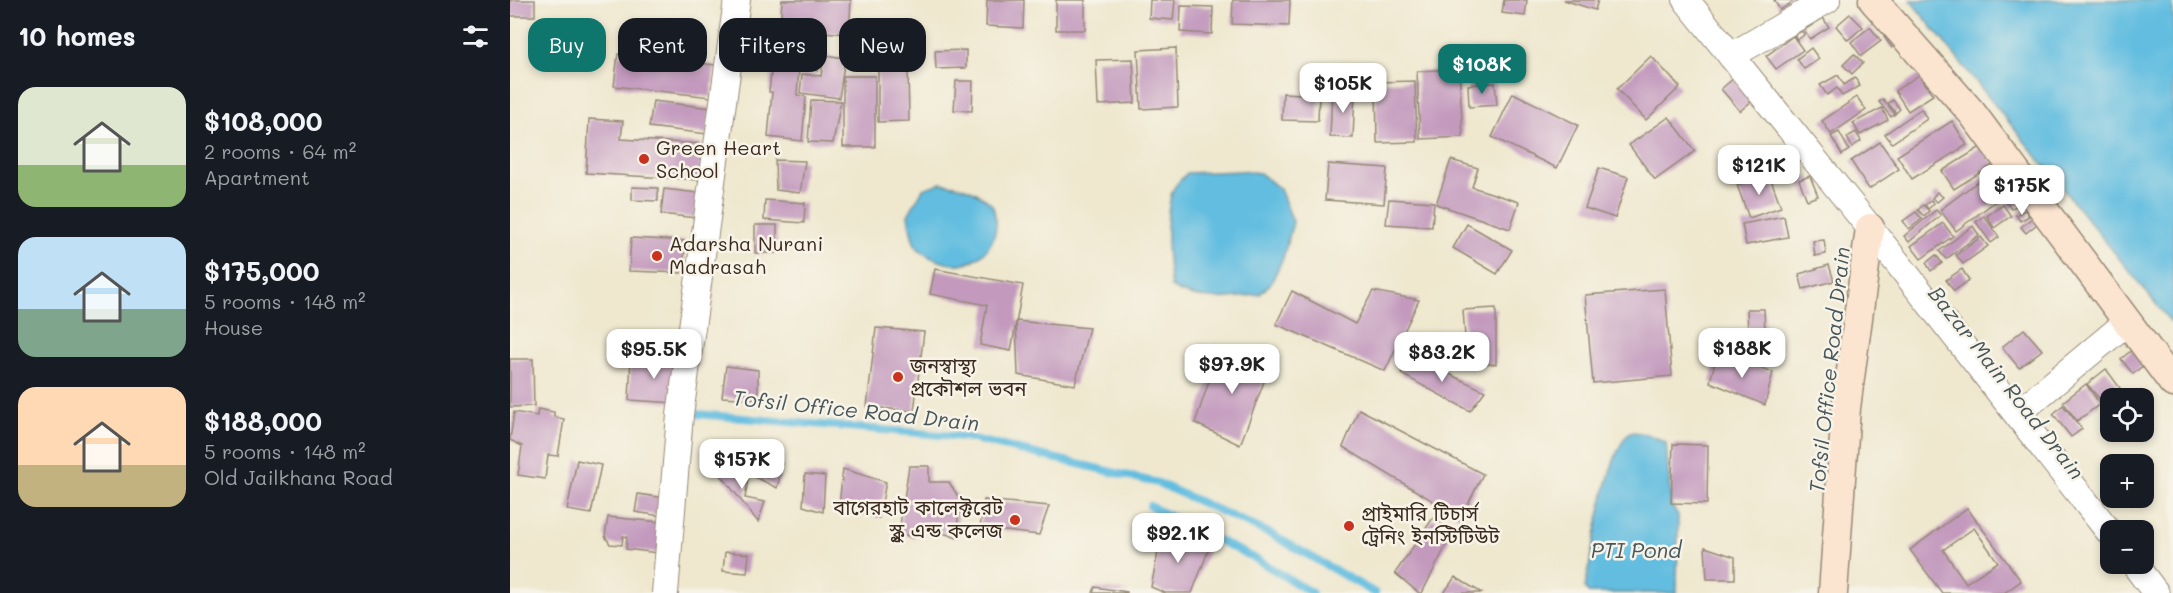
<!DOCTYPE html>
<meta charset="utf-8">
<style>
body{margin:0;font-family:Mali,"Noto Sans Bengali",sans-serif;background:#20242c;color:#f1f3f6;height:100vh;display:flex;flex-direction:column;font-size:22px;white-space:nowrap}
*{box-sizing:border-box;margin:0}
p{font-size:20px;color:#9ea1a6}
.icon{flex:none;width:33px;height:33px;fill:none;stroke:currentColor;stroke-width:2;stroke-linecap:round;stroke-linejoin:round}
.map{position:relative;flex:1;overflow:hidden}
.panel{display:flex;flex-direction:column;background:#171b24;width:510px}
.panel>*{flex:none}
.hud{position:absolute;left:18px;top:18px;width:570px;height:54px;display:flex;gap:12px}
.buttons{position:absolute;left:1590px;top:388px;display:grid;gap:12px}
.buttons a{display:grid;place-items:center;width:54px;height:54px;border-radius:12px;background:#171b24;box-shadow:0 3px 9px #0003;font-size:30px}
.price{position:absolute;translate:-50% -51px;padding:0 14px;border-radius:12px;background:#fff;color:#222;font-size:20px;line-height:39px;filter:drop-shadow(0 2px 3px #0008)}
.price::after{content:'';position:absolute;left:50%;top:36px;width:18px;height:14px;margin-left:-9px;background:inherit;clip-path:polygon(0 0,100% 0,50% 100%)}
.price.active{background:#0f766e;color:#fff}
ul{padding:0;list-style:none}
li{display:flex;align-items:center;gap:18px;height:150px;padding:0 18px}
li span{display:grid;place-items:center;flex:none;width:168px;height:120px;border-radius:18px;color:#555}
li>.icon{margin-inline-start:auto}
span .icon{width:72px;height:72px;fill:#fffc;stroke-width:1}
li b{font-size:26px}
h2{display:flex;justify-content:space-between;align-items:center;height:72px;padding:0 18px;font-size:26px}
.chip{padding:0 21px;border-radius:18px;background:#171b24;box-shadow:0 3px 9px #0003;font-size:21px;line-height:54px}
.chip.active{background:#0f766e;color:#fff}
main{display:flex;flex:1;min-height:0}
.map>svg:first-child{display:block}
.water{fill:#62bde0;stroke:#4e747f;stroke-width:1.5}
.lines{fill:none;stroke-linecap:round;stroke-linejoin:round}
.stream{stroke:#62bde0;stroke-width:8}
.building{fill:#c39abe;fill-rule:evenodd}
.tertiary-casing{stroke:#958976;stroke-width:28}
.secondary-casing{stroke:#958976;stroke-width:31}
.tertiary{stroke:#fff;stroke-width:26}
.secondary{stroke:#fce5d0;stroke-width:28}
.poi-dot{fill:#c8321e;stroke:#f7f3e8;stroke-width:2}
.labels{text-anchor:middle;stroke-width:5;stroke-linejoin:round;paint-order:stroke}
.poi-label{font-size:20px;fill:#3b2a1e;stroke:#f7f3e8;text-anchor:start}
.water-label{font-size:21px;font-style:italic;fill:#475658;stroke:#f7f3e8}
</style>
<main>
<section class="panel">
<h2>10 homes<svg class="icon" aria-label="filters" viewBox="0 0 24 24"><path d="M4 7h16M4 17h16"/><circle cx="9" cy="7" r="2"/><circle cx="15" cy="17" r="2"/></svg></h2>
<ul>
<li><span style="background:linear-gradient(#dfe7d0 65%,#8fb573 0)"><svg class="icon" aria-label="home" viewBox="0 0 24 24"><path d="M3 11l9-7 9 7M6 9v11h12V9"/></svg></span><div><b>$108,000</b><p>2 rooms · 64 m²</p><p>Apartment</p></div></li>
<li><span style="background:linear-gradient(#bfe0f5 60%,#7fa58c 0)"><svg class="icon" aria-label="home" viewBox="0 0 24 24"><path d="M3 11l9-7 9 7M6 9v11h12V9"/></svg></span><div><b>$175,000</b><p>5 rooms · 148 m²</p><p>House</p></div></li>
<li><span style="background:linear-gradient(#ffd9b3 65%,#c2b280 0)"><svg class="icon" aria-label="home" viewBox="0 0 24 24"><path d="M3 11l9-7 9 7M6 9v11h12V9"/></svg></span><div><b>$188,000</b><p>5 rooms · 148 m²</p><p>Old Jailkhana Road</p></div></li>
</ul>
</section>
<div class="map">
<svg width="1663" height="593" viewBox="0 0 1663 593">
<rect width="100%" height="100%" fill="#f7f3e8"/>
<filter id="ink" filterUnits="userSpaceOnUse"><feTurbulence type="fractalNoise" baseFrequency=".0167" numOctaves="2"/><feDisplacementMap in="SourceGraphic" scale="12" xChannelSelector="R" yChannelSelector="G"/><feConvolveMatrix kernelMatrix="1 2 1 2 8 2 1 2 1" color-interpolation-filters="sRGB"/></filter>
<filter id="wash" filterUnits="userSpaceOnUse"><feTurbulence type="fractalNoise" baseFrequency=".008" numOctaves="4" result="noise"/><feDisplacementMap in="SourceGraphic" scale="24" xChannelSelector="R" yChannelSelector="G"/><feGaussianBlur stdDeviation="1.35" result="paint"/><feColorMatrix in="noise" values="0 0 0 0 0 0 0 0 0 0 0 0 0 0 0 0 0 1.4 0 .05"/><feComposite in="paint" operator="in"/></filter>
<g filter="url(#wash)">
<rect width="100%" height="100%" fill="#efe8cf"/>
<g class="water">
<polygon points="1400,0 1663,0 1663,325"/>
<path d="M732,171L750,173L770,189L783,222L773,258L761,283L750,294C721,299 688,303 661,287C657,258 654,220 662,192C664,185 672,179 677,173Z"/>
<path d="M430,183C452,185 467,190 483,206C484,212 486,218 486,224C485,254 456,272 430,261C421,258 412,254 406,246C401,239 400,224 398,215L413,189Z"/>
<path d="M1120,432C1134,432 1145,436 1156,443L1161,505L1168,515L1167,593H1078L1075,587C1083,552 1096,454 1120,432Z"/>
</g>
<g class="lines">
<g class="stream">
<polyline points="175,413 455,437 648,483 761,534 865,593"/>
<polyline points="640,506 746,559 802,593"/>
</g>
</g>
<g id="blocks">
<g class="building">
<rect x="0" y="0" width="25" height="16"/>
<polygon points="272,0 341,0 339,34 270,29"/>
<polygon points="477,0 514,0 513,28 476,26"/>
<rect x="546" y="0" width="29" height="30"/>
<polygon points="640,0 665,0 663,20 639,18"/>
<polygon points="723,0 780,0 779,26 722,24"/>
<polygon points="994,0 1017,0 1015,16 992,13"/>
<polygon points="1054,0 1088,0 1085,10"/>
<polygon points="1264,0 1285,0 1270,10"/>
<polygon points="671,6 703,7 702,34 670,32"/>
<polygon points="1340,14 1353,27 1338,40 1326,26"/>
<polygon points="1313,18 1319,27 1300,39 1294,30"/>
<polygon points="1360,27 1371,41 1351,56 1341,42"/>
<polygon points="1292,31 1294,35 1287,40 1284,35"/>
<polygon points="1382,31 1389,42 1382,48 1374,37"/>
<polygon points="1283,36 1293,50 1266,69 1256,56"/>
<polygon points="264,47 310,52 308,71 289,69 287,95 296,97 292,141 258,137 262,92 259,92"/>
<polygon points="666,48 668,107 631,109 628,50"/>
<polygon points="1301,48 1309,59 1294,69 1287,59"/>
<polygon points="456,50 456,68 426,69 425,51"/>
<polygon points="108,54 205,65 201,97 104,86"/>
<polygon points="1344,54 1353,63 1342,74 1333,65"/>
<polygon points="314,55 335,58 329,98 290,93 292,74 311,76"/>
<polygon points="1141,56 1170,87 1136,120 1107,89"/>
<polygon points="623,59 625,103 588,105 586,60"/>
<polygon points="368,68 398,68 399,121 368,122"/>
<polygon points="949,69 953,137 910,139 907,71"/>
<polygon points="1328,75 1334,85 1345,78 1350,86 1332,96 1327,88 1317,95 1310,85"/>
<polygon points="1409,75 1423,95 1398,111 1385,91"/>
<rect x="333" y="76" width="32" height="71"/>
<polygon points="1224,78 1243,100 1230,111 1211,89"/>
<polygon points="446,81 463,81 462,111 444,110"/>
<polygon points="905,81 907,142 867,143 866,82"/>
<polygon points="985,83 987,105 959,107 958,85"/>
<polygon points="822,91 845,91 843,138 820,137"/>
<polygon points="773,93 809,95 808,121 772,120"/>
<polygon points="1003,93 1068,125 1047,168 982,137"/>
<polygon points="1347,97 1356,110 1321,134 1312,121"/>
<polygon points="1373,99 1385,114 1381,117 1369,102"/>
<polygon points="301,100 331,101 323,143 298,142"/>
<polygon points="1383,100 1390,109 1386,113 1378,103"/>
<polygon points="143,101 201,108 197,134 139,127"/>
<polygon points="1372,108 1378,120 1350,135 1343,123"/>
<polygon points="1411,109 1417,119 1382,143 1375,134"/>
<polygon points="1159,117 1185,151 1145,180 1119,145"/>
<polygon points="79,119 113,121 111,139 192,144 189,180 76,173"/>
<polygon points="1442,121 1457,145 1402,179 1387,156"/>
<polygon points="1329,132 1339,150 1332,155 1321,136"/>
<polygon points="1346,132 1351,141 1342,147 1337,137"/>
<polygon points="1370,142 1389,169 1359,189 1341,161"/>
<polygon points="1282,145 1287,156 1269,165 1263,154"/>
<polygon points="1472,146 1484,164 1444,189 1432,171"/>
<polygon points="265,160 295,161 290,193 266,190"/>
<polygon points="941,160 968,168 962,187 1009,202 1000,229 926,204"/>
<polygon points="818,164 877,168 874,204 815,200"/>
<polygon points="1089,168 1118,177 1105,218 1075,208"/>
<polygon points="1483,170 1499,191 1446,231 1430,210"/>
<polygon points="1259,174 1271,207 1239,218 1227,185"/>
<polygon points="1300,176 1308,196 1297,200 1289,180"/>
<polygon points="122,187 148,188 148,201 122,200"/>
<polygon points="154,189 188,193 186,218 151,214"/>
<polygon points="1427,192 1433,197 1427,202 1422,198"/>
<polygon points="1504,195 1510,203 1501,209 1496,201"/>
<polygon points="879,199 924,202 922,227 876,224"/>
<polygon points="255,200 295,203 294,223 254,220"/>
<polygon points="1421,200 1424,204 1418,209 1415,205"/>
<polygon points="1413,205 1419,211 1414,216 1408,210"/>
<polygon points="1493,205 1501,216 1484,228 1477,216"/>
<polygon points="1426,210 1431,215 1399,242 1394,236"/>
<polygon points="1515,210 1519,216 1510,221 1506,215"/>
<polygon points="1406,212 1412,219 1399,229 1393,221"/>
<polygon points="1274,216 1278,237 1236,245 1232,224"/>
<polygon points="1474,216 1489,237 1481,243 1466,222"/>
<polygon points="1522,218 1527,224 1516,233 1511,227"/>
<polygon points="1433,223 1443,236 1411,259 1401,246"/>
<polygon points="957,224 1002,250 987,274 943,248"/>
<rect x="245" y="225" width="22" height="28"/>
<polygon points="1463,226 1469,235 1436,259 1429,251"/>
<polygon points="1471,237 1478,246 1453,264 1446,255"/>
<polygon points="121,238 175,241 173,273 119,271"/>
<polygon points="1314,240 1316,254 1305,256 1303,241"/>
<polygon points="1426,255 1432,263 1421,271 1416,263"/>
<polygon points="1319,265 1324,281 1293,289 1289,274"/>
<polygon points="425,269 513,285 501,351 470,345 477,305 420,294"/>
<polygon points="1452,269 1459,280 1444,291 1436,280"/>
<polygon points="1155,289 1162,376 1083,383 1075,295"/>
<polygon points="782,291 845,324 863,291 909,300 875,371 766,324"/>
<polygon points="986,308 986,364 957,364 953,310"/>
<polygon points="1237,309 1254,309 1255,332 1238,333"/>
<polygon points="506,321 579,328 565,385 508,375"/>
<polygon points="366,328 414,332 404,411 357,407"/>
<polygon points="1514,329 1532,350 1509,368 1492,347"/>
<polygon points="1630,343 1642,358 1623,374 1611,359"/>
<polygon points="710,348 760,366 730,445 685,423"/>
<polygon points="897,354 975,391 960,411 891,374"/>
<polygon points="1207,354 1263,372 1255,405 1200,382"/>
<polygon points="121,357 168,360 166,403 119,400"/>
<polygon points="0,359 23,359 24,406 0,407"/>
<polygon points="216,366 248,370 248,399 212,397"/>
<polygon points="1596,369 1610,388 1592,402 1577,384"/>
<polygon points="1576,384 1590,404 1567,421 1553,402"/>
<polygon points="1553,405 1572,429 1561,437 1543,414"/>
<polygon points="28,409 44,412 44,417 54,419 48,456 38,455 35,479 8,475 12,446 0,440 4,412 27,416"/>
<polygon points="849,409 973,474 951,518 833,447"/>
<polygon points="1163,444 1198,445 1197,504 1161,503"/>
<polygon points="242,458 273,464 267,488 239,474"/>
<polygon points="67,460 91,465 81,514 57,510"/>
<polygon points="204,466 239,474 235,498 255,502 248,522"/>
<polygon points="399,466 419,466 419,482 439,482 449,498 447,538 413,526 403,538 389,532"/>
<polygon points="333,469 376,482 369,518 329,506"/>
<polygon points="295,474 315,476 313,512 293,506"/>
<polygon points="128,494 161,499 158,517 125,512"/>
<polygon points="474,500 539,506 529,535 470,528"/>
<path d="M1457,508L1511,581L1494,593H1432L1400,550ZM1464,528L1488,562L1456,583L1433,550Z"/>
<polygon points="98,517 160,523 156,554 116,549 117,537 113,536 112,545 100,544 95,536"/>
<polygon points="923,518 943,532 912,593 909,593 885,573"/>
<polygon points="652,532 700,546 682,593 655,593 641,587"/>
<polygon points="1195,547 1225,557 1225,579 1197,579"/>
<polygon points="215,552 239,554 237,573 213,571"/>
<polygon points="945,577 972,593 934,593"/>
<polygon points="585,587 617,592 617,593 583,593"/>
</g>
</g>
</g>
<g filter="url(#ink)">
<use href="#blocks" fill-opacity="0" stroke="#958976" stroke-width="1.5"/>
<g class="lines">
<g class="tertiary-casing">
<g id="tertiary">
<polyline points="1176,0 1360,228 1600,533"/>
<polyline points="1221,56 1317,0"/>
<polyline points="1507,414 1617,322"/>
<polyline points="1624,564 1646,593"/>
<polyline points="155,593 170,415 227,0"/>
</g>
</g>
<g class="secondary-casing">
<g id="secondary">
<polyline points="1363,0 1462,113 1663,383"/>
<polyline points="1323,593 1336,408 1360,228"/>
</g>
</g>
<use href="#tertiary" class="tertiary"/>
<use href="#secondary" class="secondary"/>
</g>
</g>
<g class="poi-dot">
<circle cx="134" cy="159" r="6"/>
<circle cx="147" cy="256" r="6"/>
<circle cx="388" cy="377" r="6"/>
<circle cx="505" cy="520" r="6"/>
<circle cx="839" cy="526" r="6"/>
</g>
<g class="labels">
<g class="poi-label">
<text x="146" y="155">Green Heart<tspan x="146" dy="23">School</tspan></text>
<text x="159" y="251">Adarsha Nurani<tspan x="159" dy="23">Madrasah</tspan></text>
<text x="400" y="373">জনস্বাস্থ্য<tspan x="400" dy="23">প্রকৌশল ভবন</tspan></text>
<text x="493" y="515" text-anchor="end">বাগেরহাট কালেক্টরেট<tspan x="493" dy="23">স্কুল এন্ড কলেজ</tspan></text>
<text x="851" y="521">প্রাইমারি টিচার্স<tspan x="851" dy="23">ট্রেনিং ইনস্টিটিউট</tspan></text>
</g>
<g class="water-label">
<text transform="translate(1320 370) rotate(-84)" y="7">Tofsil Office Road Drain</text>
<text transform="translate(1496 383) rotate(52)" y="7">Bazar Main Road Drain</text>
<text transform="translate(346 411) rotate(6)" y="7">Tofsil Office Road Drain</text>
<text x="1126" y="558">PTI Pond</text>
</g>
</g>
</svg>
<div class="buttons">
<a><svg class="icon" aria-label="locate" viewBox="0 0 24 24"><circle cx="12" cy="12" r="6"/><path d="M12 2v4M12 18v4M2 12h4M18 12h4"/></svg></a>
<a>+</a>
<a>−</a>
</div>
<b class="price active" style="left:972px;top:95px">$108K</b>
<b class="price" style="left:833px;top:114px">$105K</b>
<b class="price" style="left:1249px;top:196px">$121K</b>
<b class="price" style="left:1512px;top:216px">$175K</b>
<b class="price" style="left:1232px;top:379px">$188K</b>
<b class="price" style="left:144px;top:380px">$95.5K</b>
<b class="price" style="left:932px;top:383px">$83.2K</b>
<b class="price" style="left:722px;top:395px">$97.9K</b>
<b class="price" style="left:232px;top:490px">$157K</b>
<b class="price" style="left:668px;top:564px">$92.1K</b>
<div class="hud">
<a class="chip active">Buy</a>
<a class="chip">Rent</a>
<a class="chip">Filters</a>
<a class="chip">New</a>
</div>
</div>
</main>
